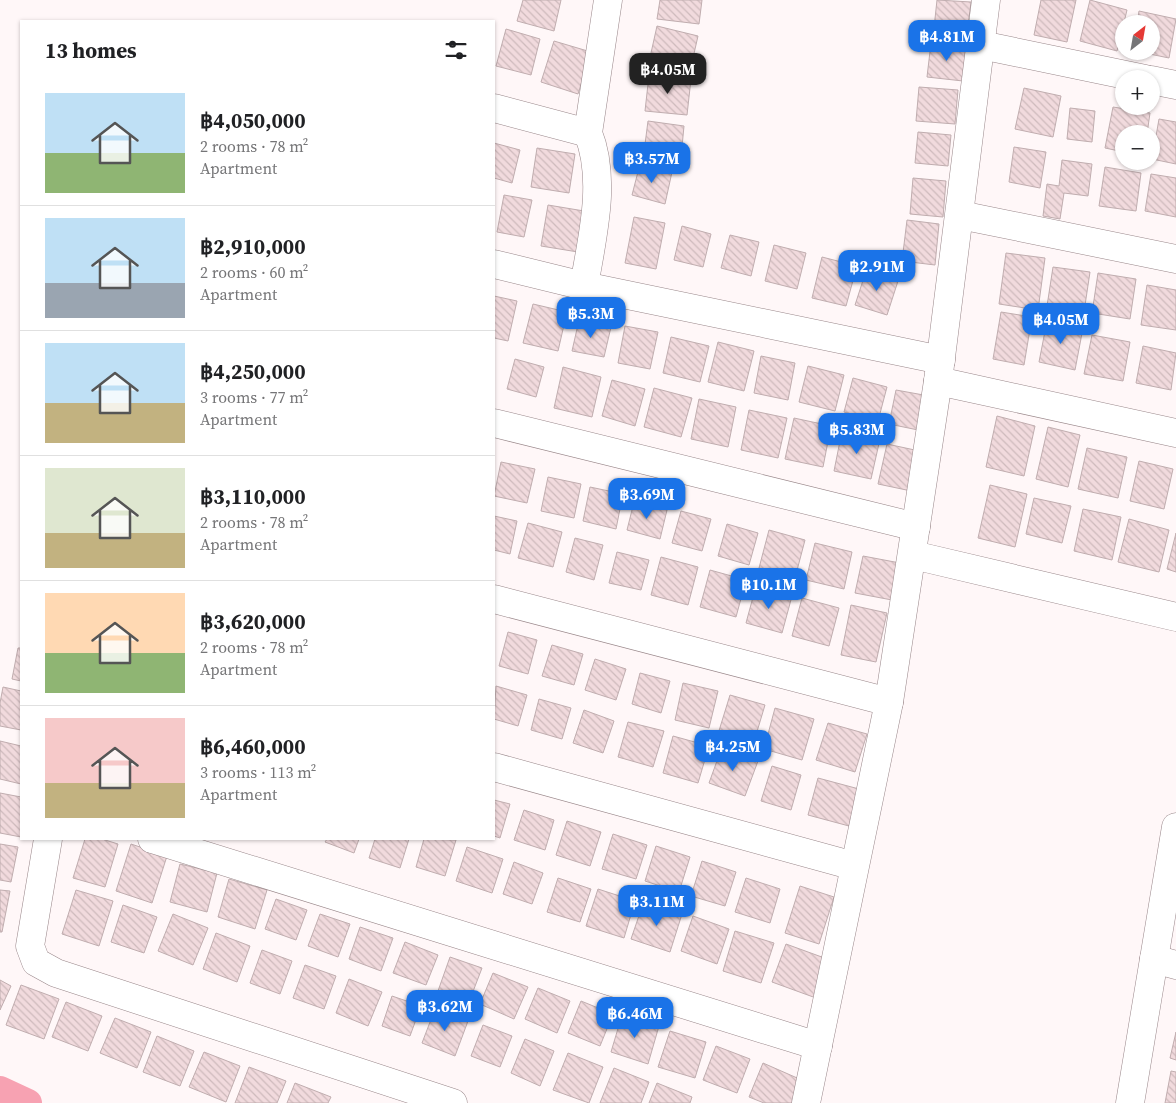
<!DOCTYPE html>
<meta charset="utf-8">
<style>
body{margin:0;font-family:"Source Serif 4",serif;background:#f6f6f6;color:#202124;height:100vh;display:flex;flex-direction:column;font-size:19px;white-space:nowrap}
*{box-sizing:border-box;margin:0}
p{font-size:16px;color:#757577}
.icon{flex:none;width:28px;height:28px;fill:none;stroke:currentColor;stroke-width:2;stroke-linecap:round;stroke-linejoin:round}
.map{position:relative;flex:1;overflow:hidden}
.details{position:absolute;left:20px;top:20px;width:475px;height:820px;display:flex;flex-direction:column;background:#fff;border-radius:0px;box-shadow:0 1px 4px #0004}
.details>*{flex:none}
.needle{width:32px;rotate:31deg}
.tools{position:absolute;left:1115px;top:15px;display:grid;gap:10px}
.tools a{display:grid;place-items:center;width:45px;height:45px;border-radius:50%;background:#fff;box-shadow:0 1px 4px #0004;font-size:25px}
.price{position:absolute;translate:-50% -42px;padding:0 11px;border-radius:10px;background:#1a73e8;color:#fff;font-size:16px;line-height:32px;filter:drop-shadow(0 1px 2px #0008)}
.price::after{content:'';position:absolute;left:50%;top:30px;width:15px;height:11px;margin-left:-8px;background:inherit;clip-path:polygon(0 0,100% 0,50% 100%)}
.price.current{background:#222;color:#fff}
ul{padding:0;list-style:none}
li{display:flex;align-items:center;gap:15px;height:125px;padding:0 25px}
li+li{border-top:1px solid #e0e0e0}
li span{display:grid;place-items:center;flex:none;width:140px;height:100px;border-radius:0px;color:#555}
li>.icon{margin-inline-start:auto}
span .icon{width:60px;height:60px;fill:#fffc;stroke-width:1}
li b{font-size:21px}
h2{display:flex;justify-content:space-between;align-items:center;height:60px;padding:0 25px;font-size:21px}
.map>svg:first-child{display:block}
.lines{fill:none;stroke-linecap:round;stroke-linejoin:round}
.canal{stroke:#f7a2b2;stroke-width:28}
.building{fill:url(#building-back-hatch);stroke:#c0adaf}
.street-casing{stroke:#99878a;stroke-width:29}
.street{stroke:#fff;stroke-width:28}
</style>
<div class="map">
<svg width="1176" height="1103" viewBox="0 0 1176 1103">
<defs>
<pattern id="building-back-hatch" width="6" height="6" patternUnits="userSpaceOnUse" patternTransform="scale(1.25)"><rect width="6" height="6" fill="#f1dadd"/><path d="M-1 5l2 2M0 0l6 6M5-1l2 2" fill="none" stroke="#cebabc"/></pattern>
</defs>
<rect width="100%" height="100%" fill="#fff7f8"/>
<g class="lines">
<polyline class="canal" points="0,1090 28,1103"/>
</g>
<g class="building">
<polygon points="523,0 561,0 554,31 517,21"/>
<polygon points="660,0 702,0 699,24 657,19"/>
<polygon points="937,0 971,2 967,33 934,28"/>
<polygon points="1041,0 1076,0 1067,42 1034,35"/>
<polygon points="1090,0 1127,10 1117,51 1080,41"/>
<polygon points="1139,11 1176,19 1169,58 1135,51 1151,51 1151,24 1137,24"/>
<polygon points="657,26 698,36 690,71 649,62"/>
<polygon points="506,29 540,39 531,75 496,66"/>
<polygon points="554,41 591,52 578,94 541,82"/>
<polygon points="931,43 966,46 963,81 927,77"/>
<polygon points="649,75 691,79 687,115 645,111"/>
<polygon points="919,87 958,90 955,124 916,121"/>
<polygon points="1024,88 1061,96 1053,137 1015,129"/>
<polygon points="1113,107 1150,113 1147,134 1124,134 1124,152 1105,148"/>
<polygon points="1070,108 1095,111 1092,142 1067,139"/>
<polygon points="1159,119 1176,122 1176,164 1152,159"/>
<polygon points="648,121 684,126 681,157 644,152"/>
<polygon points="918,132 951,135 948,166 915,163"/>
<polygon points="494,143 520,150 512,183 494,178"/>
<polygon points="1014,147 1046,152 1040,188 1009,182"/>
<polygon points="537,148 575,154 569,193 531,187"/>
<polygon points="1062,160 1092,164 1088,196 1064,193 1060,219 1043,216 1047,184 1059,186"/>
<polygon points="640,164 672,172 665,204 632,195"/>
<polygon points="1105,167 1141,173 1136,211 1099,206"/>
<polygon points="1151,174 1176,178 1176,217 1145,211"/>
<polygon points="913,178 946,181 943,217 910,214"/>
<polygon points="504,195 532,200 524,237 497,232"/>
<polygon points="548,205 584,211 578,252 541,246"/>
<polygon points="634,217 665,223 656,269 625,263"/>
<polygon points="907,220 939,224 935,265 902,261"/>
<polygon points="682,226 711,234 703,267 674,260"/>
<polygon points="730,235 759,242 751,276 721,268"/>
<polygon points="774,245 806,253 797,289 765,281"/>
<polygon points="1006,253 1045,258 1038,310 999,304"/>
<polygon points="822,257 857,266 846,306 812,298"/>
<polygon points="1053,267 1090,272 1084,312 1047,306"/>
<polygon points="867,268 899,278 887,315 855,305"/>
<polygon points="1098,273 1136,279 1130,319 1092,313"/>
<polygon points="1147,285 1176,290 1176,330 1141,325"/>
<polygon points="494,296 517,301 508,341 494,338"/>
<polygon points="533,304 567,312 558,351 523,343"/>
<polygon points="1001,312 1032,317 1024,365 993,359"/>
<polygon points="579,320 611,327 604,357 572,351"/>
<polygon points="1047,321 1083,328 1075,370 1039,362"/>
<polygon points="625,326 658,332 650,369 618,363"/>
<polygon points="1092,335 1130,342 1123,381 1084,374"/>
<polygon points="671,337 709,346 700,382 663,373"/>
<polygon points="718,342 754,351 744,391 708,382"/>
<polygon points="1143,346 1176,353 1171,390 1136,383"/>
<polygon points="761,356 795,363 788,400 754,393"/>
<polygon points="515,359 544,367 536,397 507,389"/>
<polygon points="808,366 844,375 835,411 799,402"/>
<polygon points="563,367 601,377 592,417 554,408"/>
<polygon points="853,378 887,387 878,421 844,412"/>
<polygon points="612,380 645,389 635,426 602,416"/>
<polygon points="654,388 692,398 681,437 644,427"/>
<polygon points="896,390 929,396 923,431 889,424"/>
<polygon points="699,399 736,407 728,447 691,439"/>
<polygon points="749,410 787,418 778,458 741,450"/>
<polygon points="997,416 1035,426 1024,476 986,467"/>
<polygon points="794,418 831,426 823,467 785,459"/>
<polygon points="1048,427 1080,435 1068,487 1036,479"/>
<polygon points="842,431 880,439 871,479 834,471"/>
<polygon points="887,444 924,452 916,492 878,484"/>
<polygon points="1087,448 1127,457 1118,498 1078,489"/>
<polygon points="1139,461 1173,469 1164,509 1130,501"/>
<polygon points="501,462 535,469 527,503 494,496"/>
<polygon points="548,477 581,484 574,518 541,511"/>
<polygon points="990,485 1027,494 1015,547 978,538"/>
<polygon points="590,487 623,494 616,529 583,521"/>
<polygon points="1034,498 1071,506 1062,543 1026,534"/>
<polygon points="634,502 667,510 660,539 627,530"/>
<polygon points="1083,509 1121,517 1112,560 1074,551"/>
<polygon points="681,511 711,519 702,551 672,543"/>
<polygon points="494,516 517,521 510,554 494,550"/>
<polygon points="1129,519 1169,530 1159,572 1118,562"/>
<polygon points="528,523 562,532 553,567 518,558"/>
<polygon points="727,524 758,533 749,565 718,556"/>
<polygon points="769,530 805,540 795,578 759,568"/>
<polygon points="1176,533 1176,572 1167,569"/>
<polygon points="575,538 603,545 594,580 566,572"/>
<polygon points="815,543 852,552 844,589 806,580"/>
<polygon points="617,552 649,560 641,590 609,583"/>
<polygon points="863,556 900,563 892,600 855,593"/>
<polygon points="661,557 698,567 688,605 651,595"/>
<polygon points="710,570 746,580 736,617 700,607"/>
<polygon points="756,586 792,596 782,633 746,623"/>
<polygon points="802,598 839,608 829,646 792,636"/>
<polygon points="851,605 887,613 876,662 841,655"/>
<polygon points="508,632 537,640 528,674 499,666"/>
<polygon points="552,645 583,654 574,685 542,676"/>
<polygon points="18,648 21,648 21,681 12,679"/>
<polygon points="595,659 626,669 616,700 585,690"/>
<polygon points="640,673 670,681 661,713 632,704"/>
<polygon points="683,683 718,691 709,728 675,720"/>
<polygon points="496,686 527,695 518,726 494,719"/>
<polygon points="3,687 21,691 21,730 0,726 0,703"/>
<polygon points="730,695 765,705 753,745 718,734"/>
<polygon points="539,699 571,708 562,739 531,730"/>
<polygon points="775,708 814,719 802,760 764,749"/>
<polygon points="584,710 614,721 603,753 573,743"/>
<polygon points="628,722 664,731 653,767 618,757"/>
<polygon points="828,723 867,734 855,772 816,760"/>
<polygon points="673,736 709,746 698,783 663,773"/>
<polygon points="0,741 21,746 21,784 0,779"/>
<polygon points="722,747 758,761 745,796 709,783"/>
<polygon points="772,766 801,775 791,810 761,801"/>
<polygon points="818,778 859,789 849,826 808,815"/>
<polygon points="0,793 21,797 21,837 0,833"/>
<polygon points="494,800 510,804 500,838 494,836"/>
<polygon points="524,810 554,820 545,850 514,840"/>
<polygon points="567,821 601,832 590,866 556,855"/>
<polygon points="613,834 647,845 636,879 602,869"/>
<polygon points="85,839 102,839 118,844 105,887 73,878"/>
<polygon points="327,839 359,839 354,853 325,842"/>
<polygon points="375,839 409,839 400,868 369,858"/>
<polygon points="424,839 456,840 445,876 416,867"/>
<polygon points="0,844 18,847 11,882 0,880"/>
<polygon points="131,844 167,856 152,903 116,891"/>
<polygon points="656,846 690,857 679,892 645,881"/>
<polygon points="467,847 503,859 492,893 456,881"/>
<polygon points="702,861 736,872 725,906 691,896"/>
<polygon points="514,862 543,873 532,904 503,894"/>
<polygon points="180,864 217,873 207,912 170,902"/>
<polygon points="558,878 591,889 580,922 547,912"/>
<polygon points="746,878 780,889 770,923 735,912"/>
<polygon points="229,879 267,890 255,929 218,917"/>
<polygon points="800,886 834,897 819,944 785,933"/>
<polygon points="598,889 635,901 624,938 586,926"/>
<polygon points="0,890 10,891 2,932 0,932"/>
<polygon points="76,890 113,901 99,946 62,934"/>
<polygon points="276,899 307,910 296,940 265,929"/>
<polygon points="644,901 682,914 670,952 631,939"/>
<polygon points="123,905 157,917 144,953 111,942"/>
<polygon points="173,914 208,928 193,965 158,951"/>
<polygon points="320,914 350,924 338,957 308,946"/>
<polygon points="693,916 729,929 717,964 681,951"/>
<polygon points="360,927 393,938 381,971 349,959"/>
<polygon points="735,931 774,943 761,983 723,971"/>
<polygon points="216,933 250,946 237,982 203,969"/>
<polygon points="405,942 438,955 426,985 393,973"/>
<polygon points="786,944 830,960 816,998 772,982"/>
<polygon points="262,950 292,961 280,994 250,983"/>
<polygon points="450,957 482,968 469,1002 438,991"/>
<polygon points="305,965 336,976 324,1009 293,998"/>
<polygon points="493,973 528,987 514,1019 480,1004"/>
<polygon points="349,979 382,992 368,1026 336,1013"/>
<polygon points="0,980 11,986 0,1010"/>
<polygon points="21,985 59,999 44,1039 6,1025"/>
<polygon points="538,988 570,1001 557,1033 525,1019"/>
<polygon points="392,996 421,1006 410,1036 382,1026"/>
<polygon points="581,1001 613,1014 600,1046 568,1033"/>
<polygon points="66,1002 102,1016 88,1051 52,1037"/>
<polygon points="435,1009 468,1021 455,1056 422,1043"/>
<polygon points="622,1015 659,1026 648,1064 611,1052"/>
<polygon points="115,1018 151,1032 137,1068 100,1053"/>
<polygon points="483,1025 512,1036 500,1067 471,1056"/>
<polygon points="670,1031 706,1042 695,1078 658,1067"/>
<polygon points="1176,1032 1176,1060 1170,1058"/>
<polygon points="157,1036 194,1051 180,1086 143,1072"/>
<polygon points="525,1039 554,1051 540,1086 511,1073"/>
<polygon points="716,1046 750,1059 737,1093 703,1080"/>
<polygon points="204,1052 240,1066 226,1102 189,1087"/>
<polygon points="568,1053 603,1067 589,1103 553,1090"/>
<polygon points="763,1063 804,1081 795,1103 764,1103 749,1097"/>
<polygon points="249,1067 286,1081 277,1103 235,1103"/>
<polygon points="614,1068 649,1082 641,1103 600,1103"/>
<polygon points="1171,1071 1176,1072 1176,1103 1165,1103"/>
<polygon points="295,1083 331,1097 328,1103 287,1103"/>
<polygon points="657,1083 692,1097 690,1103 649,1103"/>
</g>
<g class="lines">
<g class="street-casing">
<g id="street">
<polyline points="981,45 1145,79"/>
<polyline points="1151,80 1176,85"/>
<polyline points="494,108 588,133"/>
<polyline points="960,215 1176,259"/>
<polyline points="494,264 584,286 941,360"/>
<path d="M584,286C592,238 607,180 588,133L608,0"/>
<polyline points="938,381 1176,433"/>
<polyline points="494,423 916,527"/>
<polyline points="913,555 1176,617"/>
<polyline points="494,599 889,702"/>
<polyline points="494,767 854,866"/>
<polyline points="48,839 30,946 36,962 56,973 453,1103"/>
<polyline points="152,839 818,1046"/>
<polyline points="1154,959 1176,965"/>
<polyline points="806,1103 889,702 938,381 986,0"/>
<polyline points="1130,1103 1176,827"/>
</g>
</g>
<use href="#street" class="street"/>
</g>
</svg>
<div class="tools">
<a><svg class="needle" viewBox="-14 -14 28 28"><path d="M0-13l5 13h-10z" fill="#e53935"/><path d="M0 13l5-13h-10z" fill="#757577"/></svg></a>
<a>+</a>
<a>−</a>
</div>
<b class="price" style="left:947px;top:62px">฿4.81M</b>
<b class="price current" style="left:668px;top:95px">฿4.05M</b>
<b class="price" style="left:652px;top:184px">฿3.57M</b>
<b class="price" style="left:877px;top:292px">฿2.91M</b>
<b class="price" style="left:591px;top:339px">฿5.3M</b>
<b class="price" style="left:1061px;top:345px">฿4.05M</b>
<b class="price" style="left:857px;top:455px">฿5.83M</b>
<b class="price" style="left:647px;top:520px">฿3.69M</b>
<b class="price" style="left:769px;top:610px">฿10.1M</b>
<b class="price" style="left:733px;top:772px">฿4.25M</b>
<b class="price" style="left:657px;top:927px">฿3.11M</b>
<b class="price" style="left:445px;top:1032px">฿3.62M</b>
<b class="price" style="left:635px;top:1039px">฿6.46M</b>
<section class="details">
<h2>13 homes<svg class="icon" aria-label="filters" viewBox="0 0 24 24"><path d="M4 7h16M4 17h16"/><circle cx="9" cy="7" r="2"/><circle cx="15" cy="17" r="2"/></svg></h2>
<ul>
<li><span style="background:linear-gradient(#bfe0f5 60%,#8fb573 0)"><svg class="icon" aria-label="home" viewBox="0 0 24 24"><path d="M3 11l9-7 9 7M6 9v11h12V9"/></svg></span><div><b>฿4,050,000</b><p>2 rooms · 78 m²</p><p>Apartment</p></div></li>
<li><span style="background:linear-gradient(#bfe0f5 65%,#9aa5b1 0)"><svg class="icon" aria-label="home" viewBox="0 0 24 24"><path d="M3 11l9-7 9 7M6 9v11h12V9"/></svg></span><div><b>฿2,910,000</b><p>2 rooms · 60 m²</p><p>Apartment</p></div></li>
<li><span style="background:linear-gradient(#bfe0f5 60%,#c2b280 0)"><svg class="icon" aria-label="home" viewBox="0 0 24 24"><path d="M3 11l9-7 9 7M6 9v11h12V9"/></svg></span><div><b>฿4,250,000</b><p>3 rooms · 77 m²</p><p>Apartment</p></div></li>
<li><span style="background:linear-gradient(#dfe7d0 65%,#c2b280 0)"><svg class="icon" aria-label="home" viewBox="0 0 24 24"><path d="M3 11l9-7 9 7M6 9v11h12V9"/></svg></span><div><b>฿3,110,000</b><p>2 rooms · 78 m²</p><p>Apartment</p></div></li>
<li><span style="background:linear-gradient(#ffd9b3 60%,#8fb573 0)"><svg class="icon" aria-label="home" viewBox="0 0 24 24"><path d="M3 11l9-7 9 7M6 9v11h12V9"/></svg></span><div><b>฿3,620,000</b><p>2 rooms · 78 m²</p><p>Apartment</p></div></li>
<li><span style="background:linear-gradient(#f6c9c9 65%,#c2b280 0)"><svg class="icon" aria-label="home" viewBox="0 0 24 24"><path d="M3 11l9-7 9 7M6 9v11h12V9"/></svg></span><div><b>฿6,460,000</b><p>3 rooms · 113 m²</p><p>Apartment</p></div></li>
</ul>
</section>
</div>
